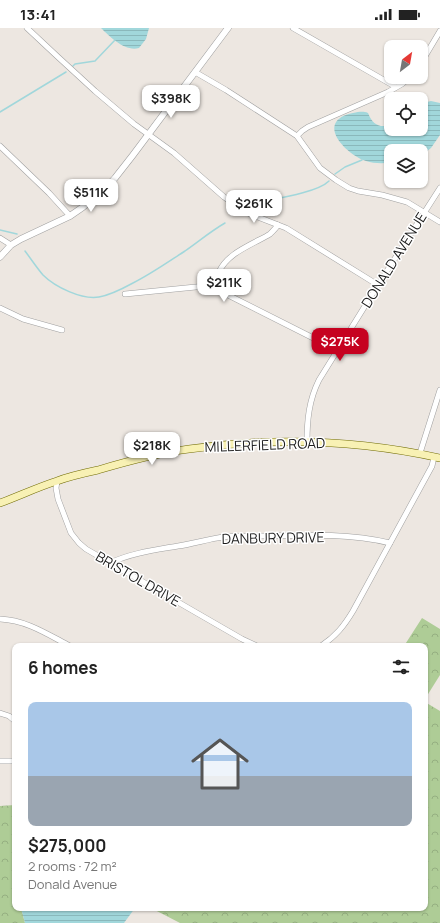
<!DOCTYPE html>
<meta charset="utf-8">
<style>
body{margin:0;font-family:Manrope,sans-serif;background:#f2f2f2;color:#222;height:100vh;display:flex;flex-direction:column;font-size:15px;white-space:nowrap}
*{box-sizing:border-box;margin:0}
p{font-size:13px;color:#767676}
.icon{flex:none;width:22px;height:22px;fill:none;stroke:currentColor;stroke-width:2;stroke-linecap:round;stroke-linejoin:round}
.map{position:relative;flex:1;overflow:hidden}
.side{position:absolute;left:12px;top:615px;width:416px;height:268px;display:flex;flex-direction:column;background:#fff;border-radius:8px;box-shadow:0 1px 3px #0004}
.side>*{flex:none}
.needle{width:26px;rotate:31deg}
.fabs{position:absolute;left:384px;top:12px;display:grid;gap:8px}
.fabs a{display:grid;place-items:center;width:44px;height:44px;border-radius:8px;background:#fff;box-shadow:0 1px 3px #0004;font-size:20px}
.price{position:absolute;translate:-50% -34px;padding:0 9px;border-radius:8px;background:#fff;color:#222;font-size:13px;line-height:26px;filter:drop-shadow(0 1px 2px #0008)}
.price::after{content:'';position:absolute;left:50%;top:24px;width:12px;height:9px;margin-left:-6px;background:inherit;clip-path:polygon(0 0,100% 0,50% 100%)}
.price.selected{background:#c60220;color:#fff}
ul{padding:0;list-style:none}
li{display:grid;align-content:center;gap:8px;height:212px;padding:0 16px}
li+li{border-top:1px solid #e0e0e0}
li span{display:grid;place-items:center;height:124px;border-radius:8px;color:#555}
li>.icon{margin-inline-start:auto}
span .icon{width:72px;height:72px;fill:#fffc;stroke-width:1}
li b{font-size:17px}
h2{display:flex;justify-content:space-between;align-items:center;height:48px;padding:0 16px;font-size:17px}
.status{display:flex;justify-content:space-between;align-items:center;height:28px;padding:0 20px;background:#fff;direction:ltr}
.status svg{height:11px;fill:currentColor}
.map>svg:first-child{display:block}
.forest{fill:url(#forest-crowns)}
.water{fill:url(#water-rules)}
.lines{fill:none;stroke-linecap:round;stroke-linejoin:round}
.stream{stroke:#a1d7db;stroke-width:1.5}
.minor-casing{stroke:#a0a0a0;stroke-width:6}
.tertiary-casing{stroke:#a0a0a0;stroke-width:7}
.secondary-casing{stroke:#706b05;stroke-width:8}
.minor{stroke:#fff;stroke-width:5}
.tertiary{stroke:#fff;stroke-width:6}
.secondary{stroke:#f8f1b4;stroke-width:7}
.labels{text-anchor:middle;stroke-width:3;stroke-linejoin:round;paint-order:stroke}
.street-label{font-size:14px;fill:#1c1c1c;stroke:#fff}
</style>
<div class="status"><b>13:41</b><svg viewBox="0 0 49 12"><path d="M0 12V9h3v3zM5 12V6h3v6zM10 12V3h3v9zM15 12V0h3v12zM26 1h20v11H26zM47 4h2v5h-2z"/></svg></div>
<div class="map">
<svg width="440" height="895" viewBox="0 0 440 895">
<defs>
<pattern id="forest-crowns" width="20" height="18" patternUnits="userSpaceOnUse"><rect width="20" height="18" fill="#aecc96"/><path d="M2 6a3 3 0 1 1 6 0M12 15a3 3 0 1 1 6 0" fill="none" stroke="#95af81"/></pattern>
<pattern id="water-rules" width="6" height="5" patternUnits="userSpaceOnUse"><rect width="6" height="5" fill="#a1d7db"/><path d="M0 2.5h6" fill="none" stroke="#8ab8bb"/></pattern>
</defs>
<rect width="100%" height="100%" fill="#ede7e1"/>
<g class="forest">
<polygon points="422,590 440,601 440,647 425,671 425,618 404,618"/>
<polygon points="425,674 440,683 440,895 180,895 151,880 425,880"/>
<polygon points="15,777 15,880 21,880 25,895 0,895 0,778"/>
</g>
<g class="water">
<path d="M101,0H149L146,11L139,20C125,24 110,9 101,0Z"/>
<path d="M431,73L440,75V107L431,120L421,128V123H391V135C383,135 374,136 366,133C345,126 314,93 353,85C359,84 363,83 368,85C373,97 379,100 391,97V101H421V78L427,74Z"/>
<polygon points="21,880 135,880 124,895 25,895"/>
</g>
<g class="lines">
<g class="stream">
<polyline points="73,38 75,36 95,33 115,12"/>
<polyline points="0,84 66,44"/>
<polyline points="335,146 345,139 362,132"/>
<path d="M255,175C273,171 317,165 329,153"/>
<polyline points="0,202 17,206"/>
<path d="M25,223C31,231 37,240 43,247C55,259 82,272 99,269C111,267 122,261 133,255C151,246 168,234 185,223C198,214 211,203 225,195"/>
</g>
<g class="minor-casing">
<g id="minor">
<polyline points="27,0 58,29 95,63 134,96 174,125 224,169 237,178 250,186 286,200 378,257"/>
<polyline points="293,0 396,59"/>
<polyline points="421,35 440,3"/>
<polyline points="195,44 226,62 297,108 320,140 336,152 349,160 358,163 382,167 407,174 440,194"/>
<polyline points="297,108 302,103 308,99 388,64 402,56 410,49"/>
<polyline points="0,118 49,165 70,188"/>
<path d="M278,197C276,200 273,203 270,206C267,208 263,210 259,212C244,220 226,228 219,244C214,254 215,258 224,265L337,322"/>
<polyline points="0,210 11,217"/>
<polyline points="125,266 216,257"/>
<polyline points="0,280 23,291 62,302"/>
<path d="M307,414C307,392 309,372 319,352L378,257L440,160"/>
<polyline points="420,425 440,362"/>
<polyline points="57,453 56,460 58,471 71,505 79,515 86,521 242,611 257,618"/>
<path d="M110,535C131,525 155,522 178,518C193,516 208,511 223,509C236,507 249,509 262,508C305,507 349,505 390,515"/>
<path d="M0,591C26,592 47,606 70,618"/>
<path d="M321,618C336,608 344,598 353,583L426,449L432,438L434,429"/>
<polyline points="0,685 9,688 15,693"/>
<polyline points="0,733 15,733"/>
</g>
</g>
<g class="tertiary-casing">
<polyline id="tertiary" points="0,229 11,217 21,211 70,188 83,179 105,161 115,150 133,127 228,0"/>
</g>
<g class="secondary-casing">
<path id="secondary" d="M0,475C19,468 38,459 57,453C70,448 84,445 98,442C128,433 158,425 189,421C273,409 358,412 440,430"/>
</g>
<use href="#minor" class="minor"/>
<use href="#tertiary" class="tertiary"/>
<use href="#secondary" class="secondary"/>
</g>
<g class="labels">
<g class="street-label">
<text transform="translate(394 232) rotate(-58)" y="5">DONALD AVENUE</text>
<text transform="translate(265 417) rotate(-2)" y="5">MILLERFIELD ROAD</text>
<text transform="translate(273 510) rotate(-1)" y="5">DANBURY DRIVE</text>
<text transform="translate(138 551) rotate(30)" y="5">BRISTOL DRIVE</text>
</g>
</g>
</svg>
<div class="fabs">
<a><svg class="needle" viewBox="-14 -14 28 28"><path d="M0-13l5 13h-10z" fill="#e53935"/><path d="M0 13l5-13h-10z" fill="#767676"/></svg></a>
<a><svg class="icon" aria-label="locate" viewBox="0 0 24 24"><circle cx="12" cy="12" r="6"/><path d="M12 2v4M12 18v4M2 12h4M18 12h4"/></svg></a>
<a><svg class="icon" aria-label="layers" viewBox="0 0 24 24"><path d="M12 4l9 5-9 5-9-5zM3 14l9 5 9-5"/></svg></a>
</div>
<b class="price" style="left:171px;top:91px">$398K</b>
<b class="price" style="left:91px;top:185px">$511K</b>
<b class="price" style="left:254px;top:196px">$261K</b>
<b class="price" style="left:224px;top:275px">$211K</b>
<b class="price selected" style="left:340px;top:334px">$275K</b>
<b class="price" style="left:152px;top:438px">$218K</b>
<section class="side">
<h2>6 homes<svg class="icon" aria-label="filters" viewBox="0 0 24 24"><path d="M4 7h16M4 17h16"/><circle cx="9" cy="7" r="2"/><circle cx="15" cy="17" r="2"/></svg></h2>
<ul>
<li><span style="background:linear-gradient(#a9c7e8 60%,#9aa5b1 0)"><svg class="icon" aria-label="home" viewBox="0 0 24 24"><path d="M3 11l9-7 9 7M6 9v11h12V9"/></svg></span><div><b>$275,000</b><p>2 rooms · 72 m²</p><p>Donald Avenue</p></div></li>
</ul>
</section>
</div>
